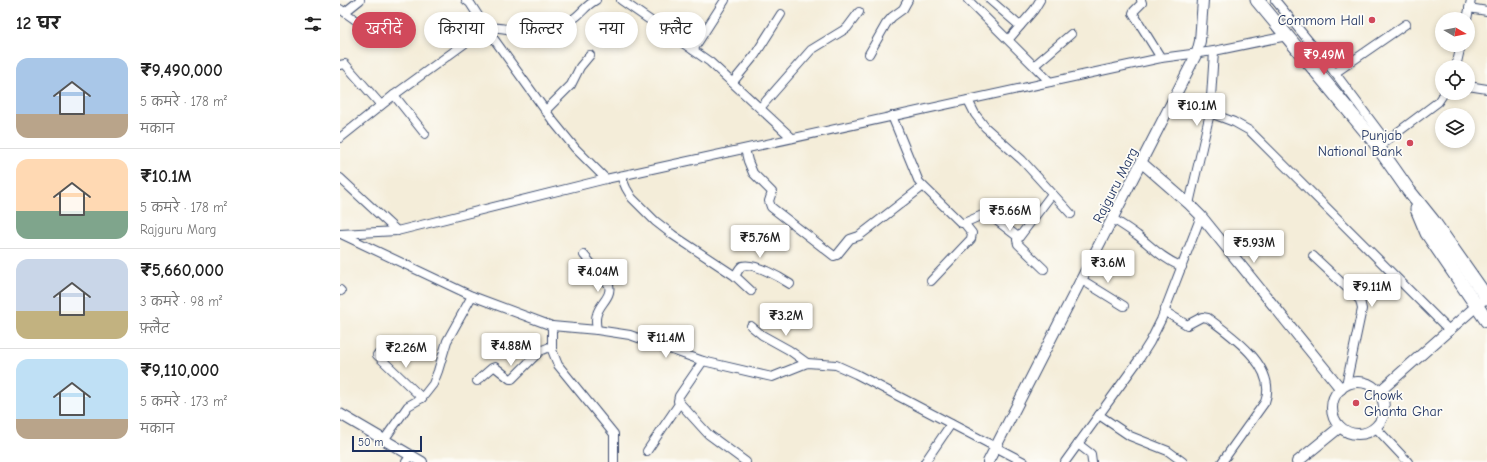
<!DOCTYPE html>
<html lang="hi">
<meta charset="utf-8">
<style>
body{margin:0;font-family:"Comic Neue","Playpen Sans Deva",sans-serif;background:#f6f6f6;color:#222;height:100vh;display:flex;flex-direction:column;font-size:15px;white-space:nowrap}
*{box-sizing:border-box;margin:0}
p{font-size:13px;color:#767676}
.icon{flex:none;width:22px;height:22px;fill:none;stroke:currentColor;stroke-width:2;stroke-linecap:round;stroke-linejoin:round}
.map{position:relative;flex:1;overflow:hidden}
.details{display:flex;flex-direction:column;background:#fff;width:340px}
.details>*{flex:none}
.hud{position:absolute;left:12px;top:12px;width:380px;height:36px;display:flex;gap:8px}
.needle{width:26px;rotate:100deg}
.fabs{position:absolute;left:1095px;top:12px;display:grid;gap:8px}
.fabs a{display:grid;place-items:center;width:40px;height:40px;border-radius:50%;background:#fff;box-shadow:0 2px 6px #0003;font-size:20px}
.scale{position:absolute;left:12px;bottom:10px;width:70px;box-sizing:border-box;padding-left:4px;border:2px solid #1b2f5e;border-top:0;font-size:11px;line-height:14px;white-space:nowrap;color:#1b2f5e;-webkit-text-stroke:3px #fdfcf7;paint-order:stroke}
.price{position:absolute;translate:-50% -34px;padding:0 9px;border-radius:4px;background:#fff;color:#222;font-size:13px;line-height:26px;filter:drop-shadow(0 1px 2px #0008)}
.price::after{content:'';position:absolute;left:50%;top:24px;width:12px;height:9px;margin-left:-6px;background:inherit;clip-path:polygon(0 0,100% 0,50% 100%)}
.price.on{background:#d1495b;color:#fff}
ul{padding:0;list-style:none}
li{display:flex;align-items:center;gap:12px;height:100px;padding:0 16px}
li+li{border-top:1px solid #e0e0e0}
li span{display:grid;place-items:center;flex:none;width:112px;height:80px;border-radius:12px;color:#555}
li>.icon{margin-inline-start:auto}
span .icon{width:48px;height:48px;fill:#fffc;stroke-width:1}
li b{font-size:17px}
h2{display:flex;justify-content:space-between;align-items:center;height:48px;padding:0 16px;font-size:17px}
.chip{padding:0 14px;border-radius:18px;background:#fff;box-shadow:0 2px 6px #0003;font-size:14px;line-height:36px}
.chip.on{background:#d1495b;color:#fff}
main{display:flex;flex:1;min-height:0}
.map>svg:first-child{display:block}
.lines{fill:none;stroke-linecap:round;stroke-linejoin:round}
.minor-casing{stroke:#3c4c70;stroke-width:10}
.tertiary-casing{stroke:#3c4c70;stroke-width:12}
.primary-casing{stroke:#3c4c70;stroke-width:15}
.minor{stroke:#fff;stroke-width:8}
.tertiary{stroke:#fff;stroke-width:10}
.primary{stroke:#fff;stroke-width:13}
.poi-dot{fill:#d1495b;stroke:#fdfcf7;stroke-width:1.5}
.labels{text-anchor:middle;stroke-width:3.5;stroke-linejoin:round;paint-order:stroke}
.poi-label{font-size:14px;fill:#1b2f5e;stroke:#fdfcf7;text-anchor:end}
.street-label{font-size:14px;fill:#1b2f5e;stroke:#fdfcf7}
</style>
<main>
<section class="details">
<h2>12 घर<svg class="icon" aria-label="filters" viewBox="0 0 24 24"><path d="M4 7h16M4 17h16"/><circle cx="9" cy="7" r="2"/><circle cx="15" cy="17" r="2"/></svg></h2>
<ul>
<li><span style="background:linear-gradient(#a9c7e8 70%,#b9a48a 0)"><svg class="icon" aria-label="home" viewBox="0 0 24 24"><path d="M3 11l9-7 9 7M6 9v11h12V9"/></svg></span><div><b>₹9,490,000</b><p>5 कमरे · 178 m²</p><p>मकान</p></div></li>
<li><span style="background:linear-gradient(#ffd9b3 65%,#7fa58c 0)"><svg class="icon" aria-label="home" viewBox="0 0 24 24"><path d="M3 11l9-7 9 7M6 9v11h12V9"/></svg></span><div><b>₹10.1M</b><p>5 कमरे · 178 m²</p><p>Rajguru Marg</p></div></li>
<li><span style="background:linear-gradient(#c9d6e8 65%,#c2b280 0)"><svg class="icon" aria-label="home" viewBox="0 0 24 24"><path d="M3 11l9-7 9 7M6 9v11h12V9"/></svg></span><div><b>₹5,660,000</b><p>3 कमरे · 98 m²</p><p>फ़्लैट</p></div></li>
<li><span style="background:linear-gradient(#bfe0f5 75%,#b9a48a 0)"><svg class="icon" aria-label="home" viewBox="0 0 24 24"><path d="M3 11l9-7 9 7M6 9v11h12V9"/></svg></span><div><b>₹9,110,000</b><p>5 कमरे · 173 m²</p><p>मकान</p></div></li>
</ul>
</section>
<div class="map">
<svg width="1147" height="462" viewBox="0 0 1147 462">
<rect width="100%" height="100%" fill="#fdfcf7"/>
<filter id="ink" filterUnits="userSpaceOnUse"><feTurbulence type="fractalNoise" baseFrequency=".025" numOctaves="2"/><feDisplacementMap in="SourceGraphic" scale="8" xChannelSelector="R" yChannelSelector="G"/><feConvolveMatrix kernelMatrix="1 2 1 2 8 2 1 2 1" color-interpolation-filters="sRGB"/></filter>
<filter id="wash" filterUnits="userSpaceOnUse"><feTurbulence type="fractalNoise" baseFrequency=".012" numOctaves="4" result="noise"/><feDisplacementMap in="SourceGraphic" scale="16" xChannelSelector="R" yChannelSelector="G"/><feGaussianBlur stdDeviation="0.9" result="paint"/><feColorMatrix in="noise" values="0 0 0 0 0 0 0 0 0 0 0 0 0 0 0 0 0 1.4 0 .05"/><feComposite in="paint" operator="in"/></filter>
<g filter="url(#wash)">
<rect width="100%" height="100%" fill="#f4edd9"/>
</g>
<g filter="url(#ink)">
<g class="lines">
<g class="minor-casing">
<g id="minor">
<polyline points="126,0 130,3 146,28 213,121 235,148 266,179"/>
<polyline points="281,0 370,62 452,138"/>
<polyline points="628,0 710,82"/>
<polyline points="650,0 680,26"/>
<polyline points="801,0 802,3 794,11 793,13 821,58"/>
<polyline points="935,0 995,73 1046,141"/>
<polyline points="1129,8 1147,11"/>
<polyline points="0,9 17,21 63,42"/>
<polyline points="5,12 20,0"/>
<polyline points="1127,19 1131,0"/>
<polyline points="669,39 694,10 700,0"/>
<polyline points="353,50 385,0"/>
<polyline points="529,54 546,24 552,17 563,9 568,0"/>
<polyline points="0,65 5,64 41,105"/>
<polyline points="695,65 731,34"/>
<polyline points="1116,67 1121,45"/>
<polyline points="995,73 1066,24"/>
<polyline points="393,82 415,55 441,14"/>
<polyline points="1128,86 1147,89"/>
<polyline points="54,95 85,134"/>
<polyline points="628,100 635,114 645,127 682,160 731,214"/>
<polyline points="420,108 471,50 507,28 519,12"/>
<polyline points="205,111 231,85 240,67 250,55"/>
<polyline points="870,113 894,122 910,131 1110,331"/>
<polyline points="552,116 579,182 621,223 624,223 647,213 678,237"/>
<path d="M0,138L54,95L146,28C164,25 180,35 198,33C208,32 229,23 237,16C244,10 248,4 256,0"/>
<polyline points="1042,144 1098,102 1104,93"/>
<polyline points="405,149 408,161 413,173 432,192 429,201 431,207 494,256 497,255 510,239 519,236 582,187"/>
<polyline points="281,176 286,188 292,198 315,221 333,235 395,276 411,291"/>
<polyline points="0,178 57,231"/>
<polyline points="849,204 870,113 874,51"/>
<path d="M773,219C781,224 789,229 797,235C813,248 822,258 842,267"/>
<polyline points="0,234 57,231 266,179 710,82 821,58 874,51 942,37"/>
<polyline points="3,235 132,296 212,326 257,330 290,335 363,361 432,377 467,363 496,365 516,374 684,462"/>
<path d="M244,255L269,285C272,297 260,303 257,314C255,319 256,324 257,330"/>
<polyline points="973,256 1020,300 1022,309 1006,385"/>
<polyline points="704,269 678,244 677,240 712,194"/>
<path d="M395,276C397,273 399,268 402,266C414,262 441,278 450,284"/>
<polyline points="742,280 784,306"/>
<polyline points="591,281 631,239 632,233 624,223"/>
<polyline points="0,290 1,291"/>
<path d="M824,311L847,325L862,317L868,318C892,336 938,367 925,402L882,462"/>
<polyline points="212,326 212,350 218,365 274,434 274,462"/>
<polyline points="411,326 422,335 449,350 467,363"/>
<polyline points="37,355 82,398"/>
<polyline points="363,361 339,396 338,401 368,434 406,462"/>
<polyline points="137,381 152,368 155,367 170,379 172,379 200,351 212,346"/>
<polyline points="759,415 790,436 828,451 843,462"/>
<polyline points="1036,428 1068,462"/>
<polyline points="44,440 68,406 82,398 93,384 98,371 107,341 132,296"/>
<polyline points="738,444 751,454 752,462"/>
<polyline points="307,451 339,404"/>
<polyline points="66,462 71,455"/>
<polyline points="585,462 611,424"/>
<polyline points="725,462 798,361 810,342 821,320 861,216"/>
</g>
</g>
<g class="tertiary-casing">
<g id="tertiary">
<polyline points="802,163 849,204 861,216 1001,389"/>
<circle cx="1018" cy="408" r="26"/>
<polyline points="1039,392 1141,302"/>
<polyline points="0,414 82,462"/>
<polyline points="648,462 857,53 860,41 863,0"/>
<polyline points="957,462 1000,427"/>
</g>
</g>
<g class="primary-casing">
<g id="primary">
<polyline points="917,0 1034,141 1069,191 1093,221 1147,298"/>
<polyline points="1077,209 1087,233 1147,321"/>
</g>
</g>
<use href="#minor" class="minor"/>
<use href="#tertiary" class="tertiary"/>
<use href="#primary" class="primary"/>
</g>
</g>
<g class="poi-dot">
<circle cx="1032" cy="20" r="4"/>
<circle cx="1070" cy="143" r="4"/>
<circle cx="1016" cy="403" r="4"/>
</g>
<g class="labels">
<g class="poi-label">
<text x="1024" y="25">Commom Hall</text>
<text x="1062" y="140">Punjab<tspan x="1062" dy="16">National Bank</tspan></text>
<text x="1024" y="400" text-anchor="start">Chowk<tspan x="1024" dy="16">Ghanta Ghar</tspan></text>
</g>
<g class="street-label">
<text transform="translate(775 185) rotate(-63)" y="5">Rajguru Marg</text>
</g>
</g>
</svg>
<div class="fabs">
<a><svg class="needle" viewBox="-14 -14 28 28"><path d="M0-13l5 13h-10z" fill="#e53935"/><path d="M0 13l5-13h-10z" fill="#767676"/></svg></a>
<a><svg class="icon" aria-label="locate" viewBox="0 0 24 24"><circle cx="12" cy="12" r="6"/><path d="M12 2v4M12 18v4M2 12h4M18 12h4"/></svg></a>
<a><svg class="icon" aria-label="layers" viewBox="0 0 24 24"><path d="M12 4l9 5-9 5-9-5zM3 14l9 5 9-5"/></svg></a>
</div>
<div class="scale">50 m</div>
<b class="price on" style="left:984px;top:76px">₹9.49M</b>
<b class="price" style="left:857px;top:127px">₹10.1M</b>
<b class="price" style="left:670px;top:232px">₹5.66M</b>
<b class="price" style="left:420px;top:259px">₹5.76M</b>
<b class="price" style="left:914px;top:264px">₹5.93M</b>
<b class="price" style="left:768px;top:284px">₹3.6M</b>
<b class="price" style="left:258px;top:293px">₹4.04M</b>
<b class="price" style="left:1032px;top:308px">₹9.11M</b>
<b class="price" style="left:446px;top:337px">₹3.2M</b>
<b class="price" style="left:326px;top:359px">₹11.4M</b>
<b class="price" style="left:171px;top:367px">₹4.88M</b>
<b class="price" style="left:66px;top:369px">₹2.26M</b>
<div class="hud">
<a class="chip on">खरीदें</a>
<a class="chip">किराया</a>
<a class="chip">फ़िल्टर</a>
<a class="chip">नया</a>
<a class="chip">फ़्लैट</a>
</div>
</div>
</main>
